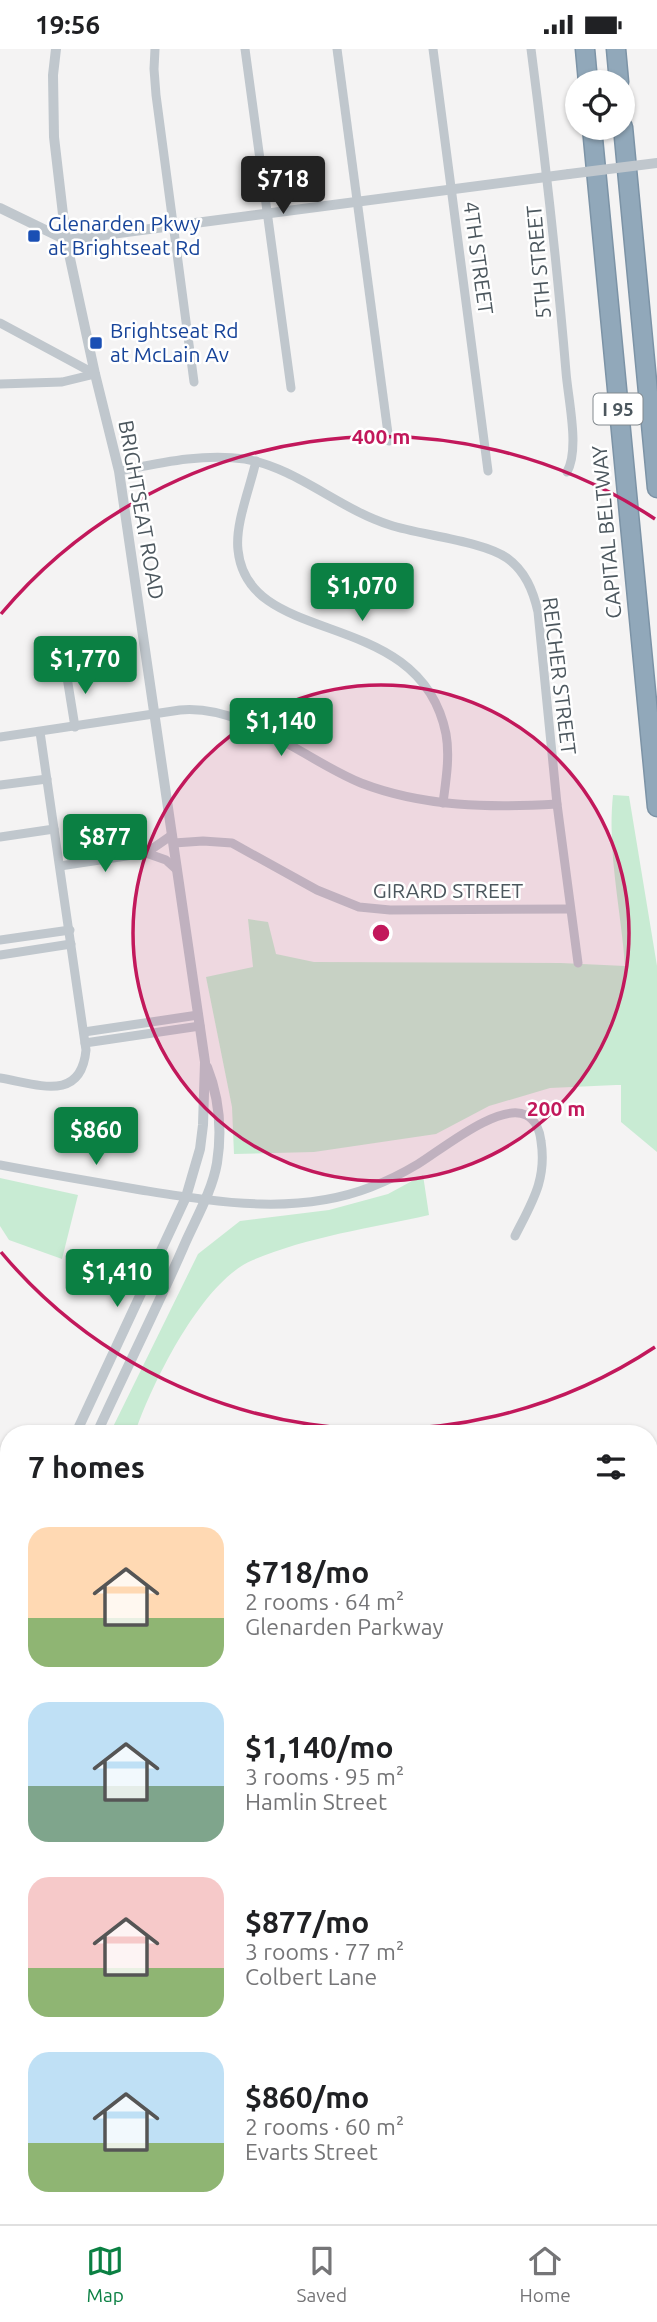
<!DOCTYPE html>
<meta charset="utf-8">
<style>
body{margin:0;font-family:Ubuntu,sans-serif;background:#f6f6f6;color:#202124;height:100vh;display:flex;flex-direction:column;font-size:26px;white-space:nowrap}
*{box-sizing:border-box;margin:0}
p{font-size:23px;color:#757577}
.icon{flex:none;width:38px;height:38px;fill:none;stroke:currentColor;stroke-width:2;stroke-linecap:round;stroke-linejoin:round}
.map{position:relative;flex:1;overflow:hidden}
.panel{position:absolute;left:0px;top:1376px;width:658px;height:800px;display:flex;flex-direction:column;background:#fff;border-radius:28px 28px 0 0;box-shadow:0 2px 5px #0004}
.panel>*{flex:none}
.buttons{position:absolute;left:565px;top:21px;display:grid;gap:14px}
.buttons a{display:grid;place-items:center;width:70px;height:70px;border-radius:50%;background:#fff;box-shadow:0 2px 5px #0004;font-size:35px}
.price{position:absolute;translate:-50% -60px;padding:0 16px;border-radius:7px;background:#0b8043;color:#fff;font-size:23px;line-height:46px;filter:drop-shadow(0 2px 4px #0008)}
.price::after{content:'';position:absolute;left:50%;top:42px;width:21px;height:16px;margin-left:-10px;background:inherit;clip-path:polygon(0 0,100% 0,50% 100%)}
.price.current{background:#222;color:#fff}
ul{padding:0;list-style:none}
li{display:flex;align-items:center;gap:21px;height:175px;padding:0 28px}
li span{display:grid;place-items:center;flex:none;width:196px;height:140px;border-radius:21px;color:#555}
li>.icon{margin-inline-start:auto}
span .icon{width:84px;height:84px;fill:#fffc;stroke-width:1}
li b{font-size:30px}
h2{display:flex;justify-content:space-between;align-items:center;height:84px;padding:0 28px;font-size:30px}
.status{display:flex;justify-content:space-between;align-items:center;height:49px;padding:0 35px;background:#fff;direction:ltr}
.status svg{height:19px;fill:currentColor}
.tab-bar{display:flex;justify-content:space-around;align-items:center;height:98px;border-top:2px solid #e0e0e0;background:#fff;font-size:19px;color:#757577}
.tab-bar a{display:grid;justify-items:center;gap:4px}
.tab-bar .current{color:#0b8043}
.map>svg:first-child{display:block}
.commercial{fill:#eae7e1}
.green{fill:#c8ebd3}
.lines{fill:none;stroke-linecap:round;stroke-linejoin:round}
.motorway-casing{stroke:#7c93a6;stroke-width:21}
.minor{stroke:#c0c7cd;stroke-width:9}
.tertiary{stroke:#c0c7cd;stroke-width:10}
.secondary{stroke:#c1cad1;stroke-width:12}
.primary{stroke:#b6c4cd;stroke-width:14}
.motorway{stroke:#91a8ba;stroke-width:18}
.tertiary-bridge{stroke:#c0c7cd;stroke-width:10}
.ring{fill:none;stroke:#c2185b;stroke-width:3.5}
.transit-dot{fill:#1a4fb4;stroke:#fff;stroke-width:2.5}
.labels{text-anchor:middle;stroke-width:5;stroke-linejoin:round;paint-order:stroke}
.shield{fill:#fff;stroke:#82898e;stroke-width:2}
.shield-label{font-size:19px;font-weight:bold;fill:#4c575e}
.transit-label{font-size:21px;fill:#164399;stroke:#fff;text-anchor:start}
.street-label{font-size:21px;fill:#4c575e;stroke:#fff}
.centre{fill:#c2185b;stroke:#fff;stroke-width:3.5}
.ring-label{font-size:21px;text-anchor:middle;font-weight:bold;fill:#c2185b;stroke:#fff;stroke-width:5;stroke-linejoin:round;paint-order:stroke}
</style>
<div class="status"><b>19:56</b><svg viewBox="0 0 49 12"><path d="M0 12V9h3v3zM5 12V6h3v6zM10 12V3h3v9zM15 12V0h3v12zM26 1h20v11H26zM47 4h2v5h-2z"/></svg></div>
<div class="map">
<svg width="657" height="2175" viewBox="0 0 657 2175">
<rect width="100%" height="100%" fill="#f4f3f3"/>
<polygon class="commercial" points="9,2050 9,2166 406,2167 373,2175 0,2175 0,2108"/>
<g class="green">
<path d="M613,746L629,747L657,917V1103L621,1073V1036H616L550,1039L489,1057L436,1085L314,1103L234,1105L232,1058L206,928L253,918L248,870L268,873L276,905L314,913L561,914L625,917C621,860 607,804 613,746Z"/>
<path d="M423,1126L429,1166C371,1179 307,1188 253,1211C202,1232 152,1334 135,1384H110L198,1205L240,1172L329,1161L388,1145Z"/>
<polygon points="0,1129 78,1146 62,1210 9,1191 0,1177"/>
<polygon points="657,1900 657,1945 649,1950 649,1906"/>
<polygon points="649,2079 657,2084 657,2163 649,2158"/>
<polygon points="369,2167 369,2166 433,2167 399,2175 371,2175"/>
</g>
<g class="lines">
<g class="motorway-casing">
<g id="motorway">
<polyline points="585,0 588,33"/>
<polyline points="616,0 619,33"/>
<polyline points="623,78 657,439"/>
<polyline points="592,79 657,758"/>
<polyline points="649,1962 657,1959"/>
<polyline points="649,2069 657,2074"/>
</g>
</g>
<g class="minor">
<polyline points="155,0 154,20 156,46 194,333"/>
<polyline points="245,0 291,339"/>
<polyline points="337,0 389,392"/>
<polyline points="433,0 488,422"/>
<path d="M531,0C545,108 557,215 566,323C568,350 580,400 567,423"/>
<polyline points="0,274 95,325"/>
<polyline points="0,335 62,333 95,325"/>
<path d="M256,412C250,439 235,475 238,501C248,601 420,555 446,685C450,707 446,731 443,754"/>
<path d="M119,422C160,414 202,404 245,410C297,419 339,460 390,476C420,486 483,492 507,509C525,522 533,541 538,563L557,755L578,914"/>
<polyline points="66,622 75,678"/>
<path d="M0,688L180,661C245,655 304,711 361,734C423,758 491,759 557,755"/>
<polyline points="0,736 47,730"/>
<polyline points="0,788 54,780"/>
<polyline points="174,794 203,792 232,794 317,841 359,858 390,861 570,860"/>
<polyline points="146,804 172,786"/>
<polyline points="60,817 146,804 166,811 177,821"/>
<polyline points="0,891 70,881"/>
<polyline points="0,906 71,895"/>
<polyline points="84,983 198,966"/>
<polyline points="85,994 200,977"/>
<path d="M0,1029C37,1035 81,1054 86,1001L40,683"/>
<path d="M0,1116C47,1125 94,1133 141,1141C217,1153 297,1167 371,1138C387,1132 403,1124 418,1115C441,1101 499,1053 526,1066C536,1071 540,1083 541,1092C547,1131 532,1153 515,1187"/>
</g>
<g class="tertiary">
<polyline points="56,0 53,26 54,88 66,191 95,325 119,422 205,1013 203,1076 200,1100 186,1148 76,1384"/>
<polyline points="0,159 66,191 569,125"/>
<path d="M97,1384C125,1322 156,1261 183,1199C195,1171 212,1143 217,1114C222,1082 219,1048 207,1018"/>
<polyline points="0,1595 9,1551"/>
<polyline points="0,1633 9,1699"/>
<polyline points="564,2166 601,2175"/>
<polyline points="646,2166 657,2175"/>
<polyline points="443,2175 459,2171 525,2166"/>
</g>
<g class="secondary">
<polyline points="0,1888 9,1846"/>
<polyline points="0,2112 6,2075 9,2003"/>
</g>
<g class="primary">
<polyline points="0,1786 9,1779"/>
<polyline points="0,1817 9,1823"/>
<polyline points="0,1838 9,1844"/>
<polyline points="649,1976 657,1976"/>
<polyline points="649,1993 657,1992"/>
</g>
<use href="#motorway" class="motorway"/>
<polyline class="tertiary-bridge" points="569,125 657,114"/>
</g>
<circle cx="381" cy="884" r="248" fill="#c2185b" fill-opacity=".12"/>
<g class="ring">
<circle cx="381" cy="884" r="248"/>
<path d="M655 1298A496 496 0 0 1 1 1203M1 565A496 496 0 0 1 655 470"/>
</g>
<g class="transit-dot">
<rect x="27" y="180" width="14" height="14" rx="3.5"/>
<rect x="89" y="287" width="14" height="14" rx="3.5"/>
</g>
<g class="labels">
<rect class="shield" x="593.5" y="344.5" width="49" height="31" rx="5"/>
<g class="shield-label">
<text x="618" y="367">I 95</text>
</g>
<g class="transit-label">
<text x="48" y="182">Glenarden Pkwy<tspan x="48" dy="24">at Brightseat Rd</tspan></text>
<text x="110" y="289">Brightseat Rd<tspan x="110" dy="24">at McLain Av</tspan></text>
</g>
<g class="street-label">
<text transform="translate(478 209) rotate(82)" y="7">4TH STREET</text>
<text transform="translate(539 213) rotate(-95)" y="7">5TH STREET</text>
<text transform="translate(141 461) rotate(80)" y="7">BRIGHTSEAT ROAD</text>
<text transform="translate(607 483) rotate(-95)" y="7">CAPITAL BELTWAY</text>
<text transform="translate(559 627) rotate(83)" y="7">REICHER STREET</text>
<text x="448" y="849">GIRARD STREET</text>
</g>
</g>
<circle cx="381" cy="884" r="10" class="centre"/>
<g class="ring-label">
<text x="381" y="395">400 m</text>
<text x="556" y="1067">200 m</text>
</g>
</svg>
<div class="buttons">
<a><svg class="icon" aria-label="locate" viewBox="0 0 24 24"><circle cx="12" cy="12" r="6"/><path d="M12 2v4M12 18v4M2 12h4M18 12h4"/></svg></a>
</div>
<b class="price current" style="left:283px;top:167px">$718</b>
<b class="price" style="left:362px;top:574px">$1,070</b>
<b class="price" style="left:85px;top:647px">$1,770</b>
<b class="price" style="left:281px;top:709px">$1,140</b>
<b class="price" style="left:105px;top:825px">$877</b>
<b class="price" style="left:96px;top:1118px">$860</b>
<b class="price" style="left:117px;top:1260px">$1,410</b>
<section class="panel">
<h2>7 homes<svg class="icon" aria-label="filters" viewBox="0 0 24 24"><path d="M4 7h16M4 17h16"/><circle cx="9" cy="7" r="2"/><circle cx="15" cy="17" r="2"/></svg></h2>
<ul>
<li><span style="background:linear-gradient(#ffd9b3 65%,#8fb573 0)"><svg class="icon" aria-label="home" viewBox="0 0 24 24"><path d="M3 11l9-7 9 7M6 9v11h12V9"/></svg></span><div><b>$718/mo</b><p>2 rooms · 64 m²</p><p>Glenarden Parkway</p></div></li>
<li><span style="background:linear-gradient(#bfe0f5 60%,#7fa58c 0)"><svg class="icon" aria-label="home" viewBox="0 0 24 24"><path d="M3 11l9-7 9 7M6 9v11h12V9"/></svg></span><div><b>$1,140/mo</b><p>3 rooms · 95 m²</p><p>Hamlin Street</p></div></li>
<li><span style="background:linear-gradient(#f6c9c9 65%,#8fb573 0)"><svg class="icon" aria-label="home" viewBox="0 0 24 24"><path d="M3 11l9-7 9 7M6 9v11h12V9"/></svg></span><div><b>$877/mo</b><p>3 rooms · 77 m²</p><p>Colbert Lane</p></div></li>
<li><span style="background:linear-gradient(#bfe0f5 65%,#8fb573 0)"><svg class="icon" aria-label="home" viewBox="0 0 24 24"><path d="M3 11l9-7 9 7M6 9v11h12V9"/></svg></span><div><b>$860/mo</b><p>2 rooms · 60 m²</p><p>Evarts Street</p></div></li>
</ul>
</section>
</div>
<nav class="tab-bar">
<a class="current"><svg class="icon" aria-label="map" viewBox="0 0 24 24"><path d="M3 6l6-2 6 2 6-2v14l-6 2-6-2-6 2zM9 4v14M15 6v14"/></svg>Map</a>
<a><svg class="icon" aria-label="saved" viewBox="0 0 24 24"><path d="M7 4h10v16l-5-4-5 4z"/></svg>Saved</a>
<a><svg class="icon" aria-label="home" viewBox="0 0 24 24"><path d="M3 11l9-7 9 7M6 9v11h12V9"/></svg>Home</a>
</nav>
